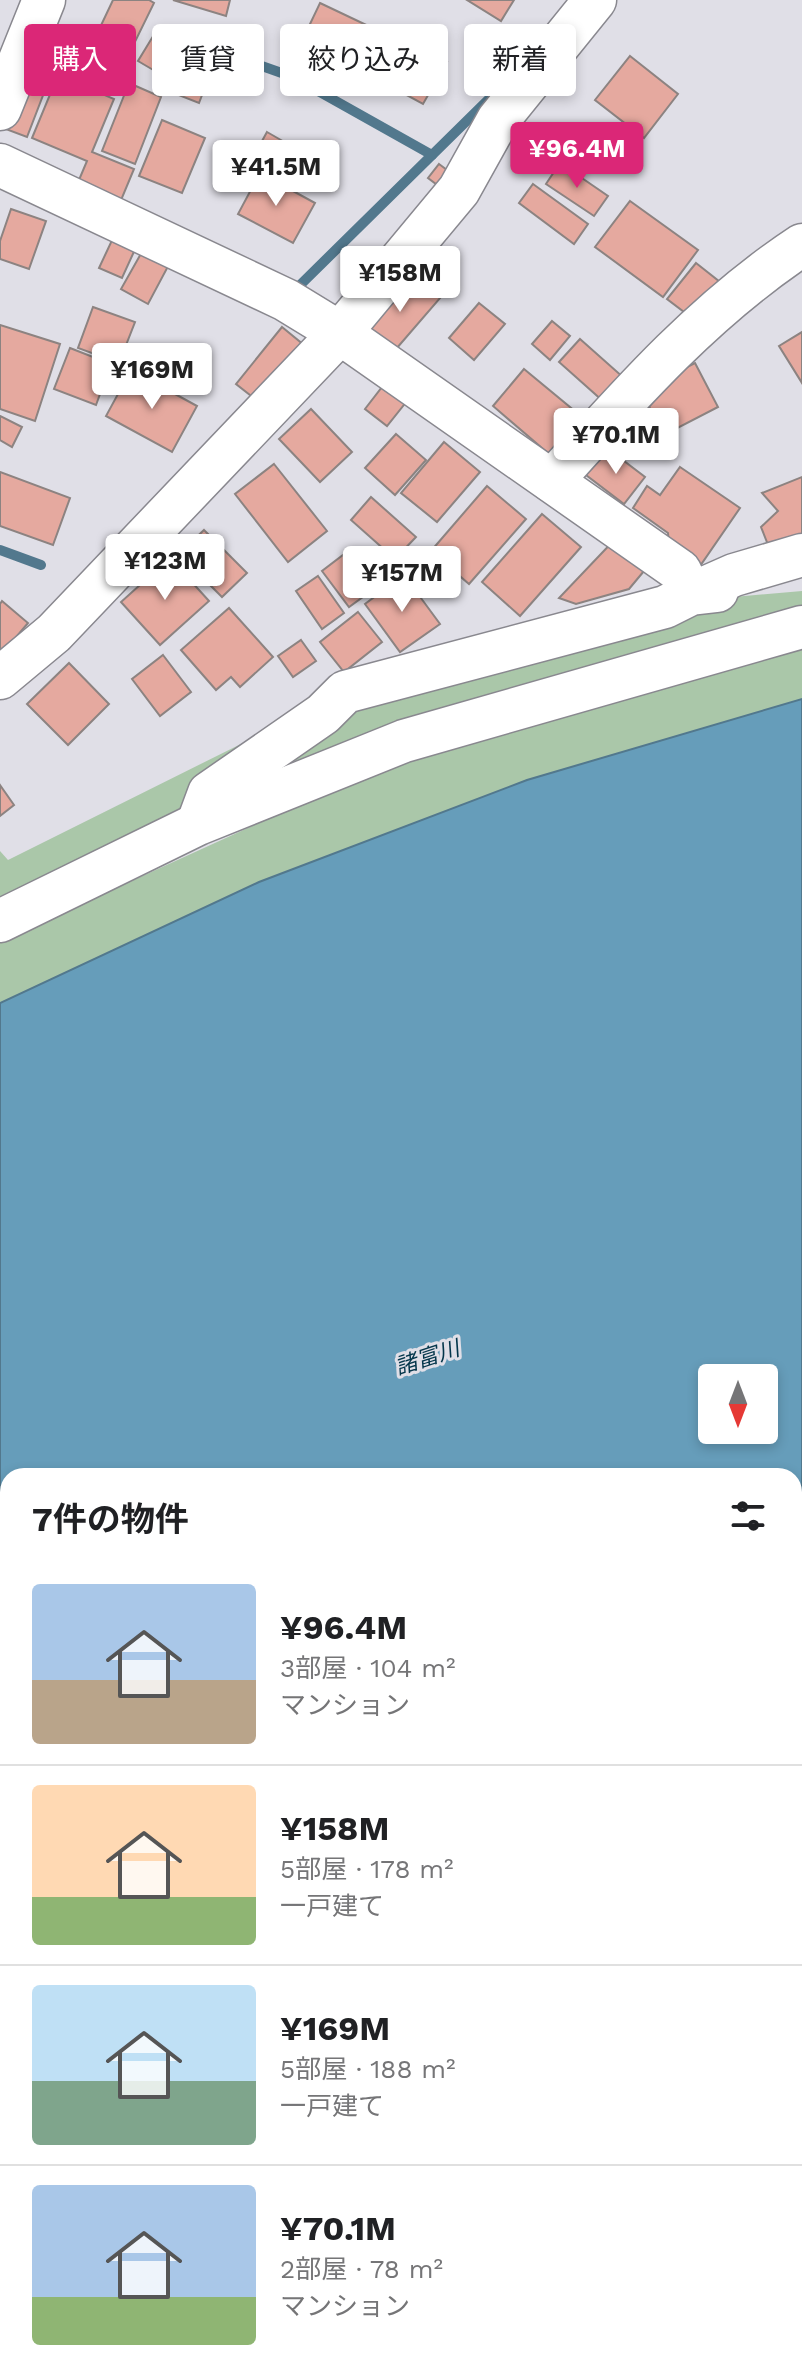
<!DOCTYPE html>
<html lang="ja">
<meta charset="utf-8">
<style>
body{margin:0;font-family:"Work Sans","Noto Sans JP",sans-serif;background:#f6f6f6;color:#202124;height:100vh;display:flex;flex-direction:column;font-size:30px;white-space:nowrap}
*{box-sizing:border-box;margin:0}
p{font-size:26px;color:#757577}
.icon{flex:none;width:44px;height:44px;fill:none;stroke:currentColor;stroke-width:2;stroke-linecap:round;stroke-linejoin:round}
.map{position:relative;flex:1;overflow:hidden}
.sheet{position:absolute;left:0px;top:1468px;width:802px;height:912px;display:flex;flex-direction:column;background:#fff;border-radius:24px 24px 0 0;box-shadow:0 4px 12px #0003}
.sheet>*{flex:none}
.hud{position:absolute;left:24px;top:24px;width:754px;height:72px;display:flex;gap:16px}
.needle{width:52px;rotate:180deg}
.controls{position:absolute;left:698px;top:1364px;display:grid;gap:16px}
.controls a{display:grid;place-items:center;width:80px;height:80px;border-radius:8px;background:#fff;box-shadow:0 4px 12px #0003;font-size:40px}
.price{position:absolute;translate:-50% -68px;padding:0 18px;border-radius:8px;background:#fff;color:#222;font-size:26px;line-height:52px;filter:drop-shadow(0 2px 4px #0008)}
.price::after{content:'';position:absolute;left:50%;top:48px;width:24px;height:18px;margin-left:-12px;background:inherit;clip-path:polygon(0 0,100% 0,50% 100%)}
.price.current{background:#db2777;color:#fff}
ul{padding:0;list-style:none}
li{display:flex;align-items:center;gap:24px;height:200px;padding:0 32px}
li+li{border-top:2px solid #e0e0e0}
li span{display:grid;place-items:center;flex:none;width:224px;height:160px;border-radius:8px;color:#555}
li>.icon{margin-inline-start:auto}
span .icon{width:96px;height:96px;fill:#fffc;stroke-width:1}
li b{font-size:34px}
h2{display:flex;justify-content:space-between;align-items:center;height:96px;padding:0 32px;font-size:34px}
.pill{padding:0 28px;border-radius:8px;background:#fff;box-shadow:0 4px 12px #0003;font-size:28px;line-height:72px}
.pill.current{background:#db2777;color:#fff}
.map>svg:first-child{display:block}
.green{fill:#aac7a9}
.water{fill:#669dba;stroke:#52788d;stroke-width:2;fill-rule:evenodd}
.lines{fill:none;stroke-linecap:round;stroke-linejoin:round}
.stream{stroke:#52788d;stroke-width:10}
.building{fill:#e5a99f;stroke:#8c8381;stroke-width:2}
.lane-casing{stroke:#89888f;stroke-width:23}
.street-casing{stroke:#89888f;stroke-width:45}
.primary-casing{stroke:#bdbdbe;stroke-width:47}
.lane{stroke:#fff;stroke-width:20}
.street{stroke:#fff;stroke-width:42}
.primary{stroke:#fbc3be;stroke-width:44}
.labels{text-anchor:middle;stroke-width:6;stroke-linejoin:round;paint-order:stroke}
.water-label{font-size:22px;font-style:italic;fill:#04364b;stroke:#e0dfe7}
</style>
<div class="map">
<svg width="802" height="2380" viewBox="0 0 802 2380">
<rect width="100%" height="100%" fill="#e0dfe7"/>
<g class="green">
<polygon points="802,591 802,614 219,801 364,696 733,597"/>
<polygon points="802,640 802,750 0,1038 0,941 401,758"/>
<polygon points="301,714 176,817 0,904 0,851 8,860"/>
<polygon points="8,1846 8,1982 0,1986 0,1848"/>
<polygon points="794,2119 802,2123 802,2380 617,2380 623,2372 794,2372"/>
</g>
<g class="water">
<path d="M802,699V1615L794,1617V1476H8V1868L0,1870V1003L259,882L527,780ZM712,1378H764V1430H712Z"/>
<polygon points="802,1842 802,1973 794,1971 794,1844"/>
</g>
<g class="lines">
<g class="stream">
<polyline points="174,35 293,77 432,155"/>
<polyline points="295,290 493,95"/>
<polyline points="0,550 41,565"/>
<polyline points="197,2380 208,2372"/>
</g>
</g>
<g class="building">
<polygon points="113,0 149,0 154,3 129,54 95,38"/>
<polygon points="173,0 230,0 226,16"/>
<polygon points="467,0 514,0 501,21"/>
<polygon points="320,3 398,40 377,85 299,47"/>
<polygon points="158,28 191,48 172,81 138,61"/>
<polygon points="41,29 65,38 27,137 3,128"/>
<polygon points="413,44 447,62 423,104 390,86"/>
<polygon points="68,51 96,62 86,87 114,99 92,152 134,169 119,205 76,187 87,161 32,138"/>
<polygon points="192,53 215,61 199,103 176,94"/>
<polygon points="630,56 678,94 644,138 595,100"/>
<polygon points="129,83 161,97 135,164 102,151"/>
<polygon points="162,120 205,138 182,193 139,176"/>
<polygon points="267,132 300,151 289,170 256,152"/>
<polygon points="560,163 608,196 594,216 546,184"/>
<polygon points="439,164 455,176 444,190 428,178"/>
<polygon points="260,173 315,203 293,243 238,214"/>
<polygon points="533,184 588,224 574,244 519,203"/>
<polygon points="630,201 698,250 663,297 595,247"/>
<polygon points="11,209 46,221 29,269 0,259 0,241"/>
<polygon points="114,236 137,245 122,278 99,268"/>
<polygon points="147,243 173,257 148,304 121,289"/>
<polygon points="696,263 720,282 692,318 667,299"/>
<polygon points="409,272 441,297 390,356 359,329"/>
<polygon points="479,303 505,324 474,360 449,338"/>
<polygon points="93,307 135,322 119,363 78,348"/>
<polygon points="552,321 570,336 550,360 532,344"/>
<polygon points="0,325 60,344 35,421 0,409"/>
<polygon points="282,327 310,350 264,406 236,384"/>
<polygon points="802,332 802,383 779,346"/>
<polygon points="580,339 624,378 604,402 559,362"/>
<polygon points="70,348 111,364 96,405 54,389"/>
<polygon points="695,363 718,407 664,435 644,397 659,381"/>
<polygon points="524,369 588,422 556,460 493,406"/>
<polygon points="131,370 197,406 172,452 106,416"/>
<polygon points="389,378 411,396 387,426 365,409"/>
<polygon points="311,409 352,452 320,482 279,439"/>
<polygon points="0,416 22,427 12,447 0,440"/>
<polygon points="396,434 426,460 395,495 365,468"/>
<polygon points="444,442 480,472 437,522 401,493"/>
<polygon points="607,448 645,477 624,504 586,475"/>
<polygon points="274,464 327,531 288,562 235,494"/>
<polygon points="680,467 740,508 700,566 669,545 668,533 633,508 647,486 660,495"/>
<polygon points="0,472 70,498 53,545 0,526"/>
<polygon points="802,477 802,543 772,555 761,527 778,511 762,493"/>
<polygon points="487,486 526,519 469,584 431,551"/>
<polygon points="371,497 416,537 395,559 351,520"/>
<polygon points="542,514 581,547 520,616 482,582"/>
<polygon points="204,530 247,573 222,597 179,554"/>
<polygon points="619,535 649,565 629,589 576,604 559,598"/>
<polygon points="343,555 371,591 349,607 322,571"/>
<polygon points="170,558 209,601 160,645 121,602"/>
<polygon points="404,575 440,624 400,652 365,604"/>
<polygon points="318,576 344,613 322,629 296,591"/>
<polygon points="2,601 28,623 0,656 0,604"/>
<polygon points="229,608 273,657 240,687 231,677 216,690 181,650"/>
<polygon points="358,612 382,642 344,672 320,642"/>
<polygon points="301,640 316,661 293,677 278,656"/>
<polygon points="163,655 191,692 160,716 132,679"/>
<polygon points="69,663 109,704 68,745 27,704"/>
<polygon points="0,785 14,805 0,816"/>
</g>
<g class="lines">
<g class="lane-casing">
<polyline id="lane" points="0,2002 8,1998"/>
</g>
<g class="street-casing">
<g id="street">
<polyline points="0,109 44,0"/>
<polyline points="0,165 286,300 340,333 680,571 691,594 734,575 802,555"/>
<path d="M552,481C629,395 705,309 802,245"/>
<polyline points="0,678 54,633 340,333 459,190 498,120 595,0"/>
<polyline points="199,820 209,793 323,714 345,692 665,607 691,594 717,591"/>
<polyline points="0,921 198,824 404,741 802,627"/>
<polyline points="794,2300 802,2288"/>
<polyline points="243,2380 254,2372"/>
<polyline points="739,2380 745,2372"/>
</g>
</g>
<g class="primary-casing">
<g id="primary">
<polyline points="794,2060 802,2062"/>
<polyline points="0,2156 8,2152"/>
</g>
</g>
<use href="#lane" class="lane"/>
<use href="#street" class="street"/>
<use href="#primary" class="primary"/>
</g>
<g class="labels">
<g class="water-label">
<text transform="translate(427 1357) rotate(-18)" y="8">諸富川</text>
</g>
</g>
</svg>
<div class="controls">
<a><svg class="needle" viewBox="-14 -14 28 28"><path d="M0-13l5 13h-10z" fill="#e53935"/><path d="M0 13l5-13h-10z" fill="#757577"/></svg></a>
</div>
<b class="price current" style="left:577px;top:190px">¥96.4M</b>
<b class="price" style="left:276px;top:208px">¥41.5M</b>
<b class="price" style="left:400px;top:314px">¥158M</b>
<b class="price" style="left:152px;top:411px">¥169M</b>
<b class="price" style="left:616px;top:476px">¥70.1M</b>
<b class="price" style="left:165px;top:602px">¥123M</b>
<b class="price" style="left:402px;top:614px">¥157M</b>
<div class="hud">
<a class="pill current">購入</a>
<a class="pill">賃貸</a>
<a class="pill">絞り込み</a>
<a class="pill">新着</a>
</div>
<section class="sheet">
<h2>7件の物件<svg class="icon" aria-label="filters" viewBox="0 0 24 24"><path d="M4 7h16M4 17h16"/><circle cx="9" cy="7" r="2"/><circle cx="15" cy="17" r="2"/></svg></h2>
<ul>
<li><span style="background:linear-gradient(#a9c7e8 60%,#b9a48a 0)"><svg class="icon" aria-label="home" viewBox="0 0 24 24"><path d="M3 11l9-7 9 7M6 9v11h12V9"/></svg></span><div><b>¥96.4M</b><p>3部屋 · 104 m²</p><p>マンション</p></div></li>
<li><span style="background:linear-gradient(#ffd9b3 70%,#8fb573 0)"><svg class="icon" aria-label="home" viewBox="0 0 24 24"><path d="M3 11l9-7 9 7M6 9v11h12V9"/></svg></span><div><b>¥158M</b><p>5部屋 · 178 m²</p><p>一戸建て</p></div></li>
<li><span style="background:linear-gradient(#bfe0f5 60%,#7fa58c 0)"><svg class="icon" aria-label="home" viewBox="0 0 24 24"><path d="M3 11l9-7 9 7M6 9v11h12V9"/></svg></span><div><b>¥169M</b><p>5部屋 · 188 m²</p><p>一戸建て</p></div></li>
<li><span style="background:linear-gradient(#a9c7e8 70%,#8fb573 0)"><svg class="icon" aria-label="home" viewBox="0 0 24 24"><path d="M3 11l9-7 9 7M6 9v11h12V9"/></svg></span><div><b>¥70.1M</b><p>2部屋 · 78 m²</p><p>マンション</p></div></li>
</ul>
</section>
</div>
